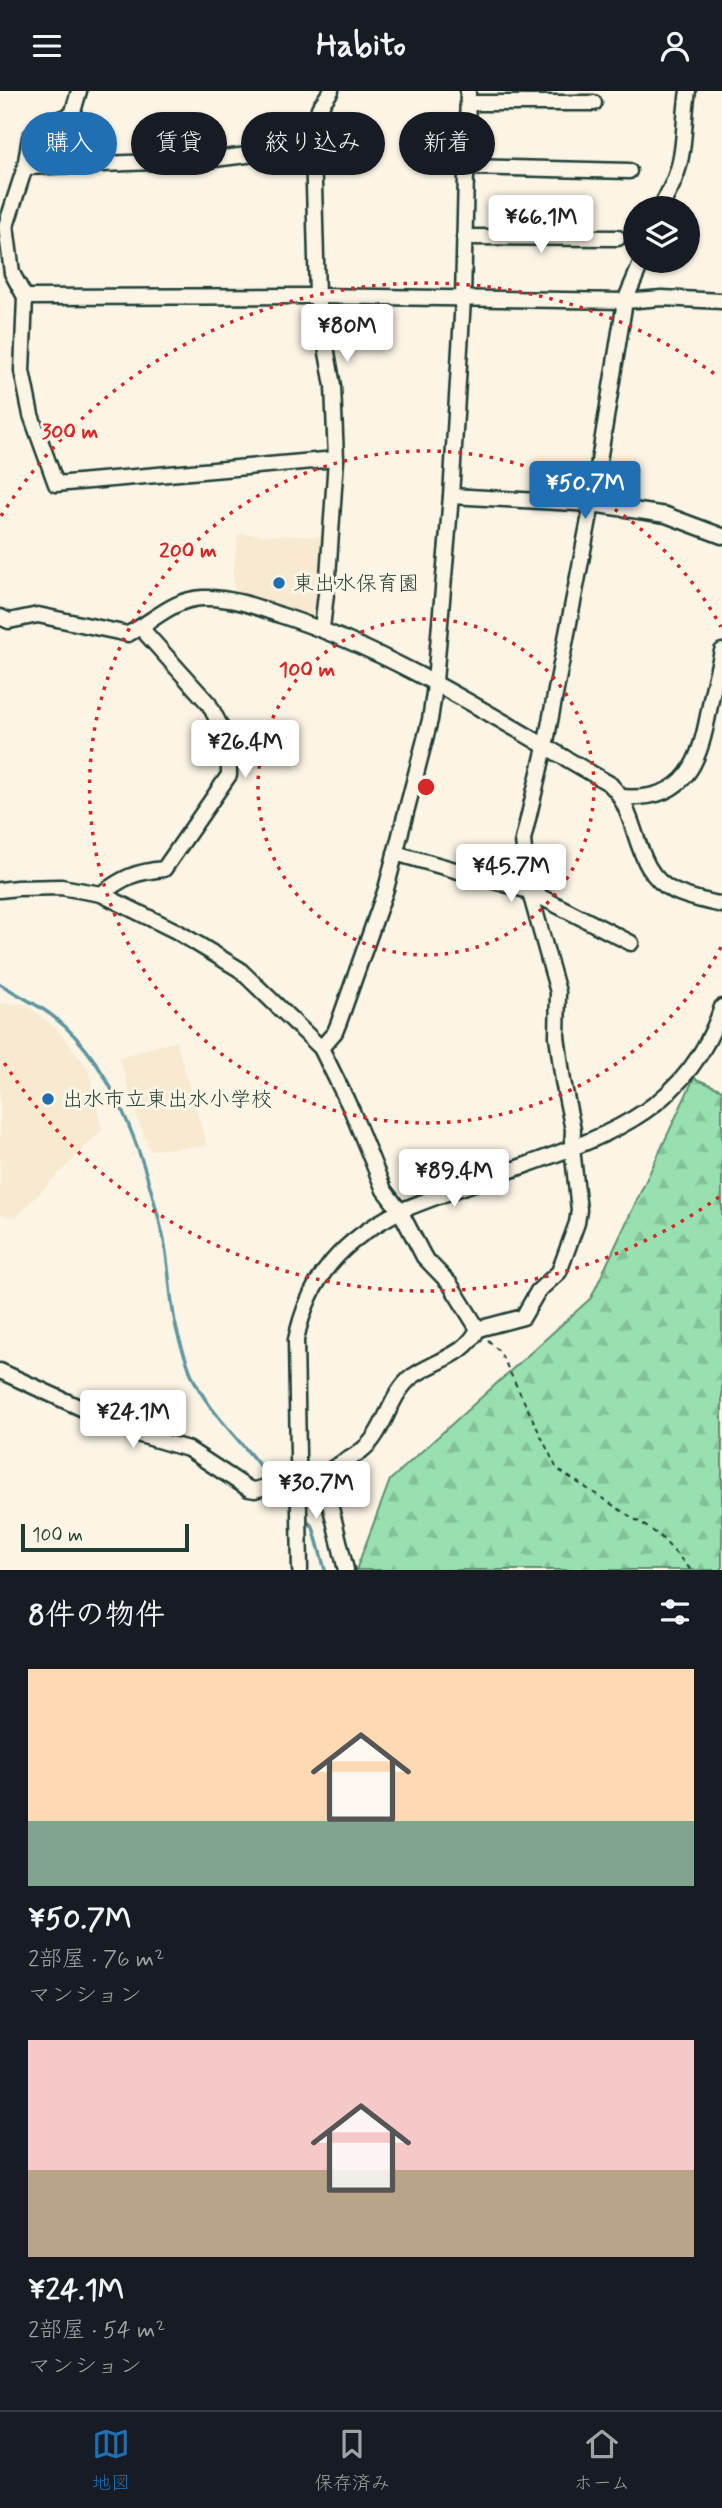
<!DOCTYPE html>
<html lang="ja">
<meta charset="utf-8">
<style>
body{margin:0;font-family:Mynerve,"Klee One",sans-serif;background:#20242c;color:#f1f3f6;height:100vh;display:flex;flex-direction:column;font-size:26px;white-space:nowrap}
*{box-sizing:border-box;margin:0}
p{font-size:23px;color:#9ea1a6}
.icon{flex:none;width:38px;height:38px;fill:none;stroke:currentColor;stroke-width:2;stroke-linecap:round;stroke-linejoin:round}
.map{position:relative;height:1479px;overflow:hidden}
.panel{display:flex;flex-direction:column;background:#171b24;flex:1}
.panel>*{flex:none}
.hud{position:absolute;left:21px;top:21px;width:681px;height:63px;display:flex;gap:14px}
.buttons{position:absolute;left:623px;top:105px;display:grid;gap:14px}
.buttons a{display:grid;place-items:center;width:77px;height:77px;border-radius:50%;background:#171b24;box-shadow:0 2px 5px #0004;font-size:35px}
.scale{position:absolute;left:21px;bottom:18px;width:168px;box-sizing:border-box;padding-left:7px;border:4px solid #1f3d34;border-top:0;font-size:19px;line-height:24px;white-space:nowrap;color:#1f3d34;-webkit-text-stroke:5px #fcf5e5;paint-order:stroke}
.price{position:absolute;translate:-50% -60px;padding:0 16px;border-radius:7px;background:#fff;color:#222;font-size:23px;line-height:46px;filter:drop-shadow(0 2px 4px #0008)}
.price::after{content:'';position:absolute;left:50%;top:42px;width:21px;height:16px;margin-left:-10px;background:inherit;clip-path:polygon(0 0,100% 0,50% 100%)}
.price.active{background:#1f6fb2;color:#fff}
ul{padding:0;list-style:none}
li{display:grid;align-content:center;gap:14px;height:371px;padding:0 28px}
li span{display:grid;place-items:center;height:217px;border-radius:0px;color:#555}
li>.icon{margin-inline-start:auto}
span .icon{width:126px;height:126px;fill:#fffc;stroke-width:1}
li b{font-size:30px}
h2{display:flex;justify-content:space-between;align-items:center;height:84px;padding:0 28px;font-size:30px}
.pill{padding:0 24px;border-radius:32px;background:#171b24;box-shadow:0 2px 5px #0004;font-size:24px;line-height:63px}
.pill.active{background:#1f6fb2;color:#fff}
header{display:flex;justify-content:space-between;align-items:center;height:91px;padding:0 28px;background:#171b24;font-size:32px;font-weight:700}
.tab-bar{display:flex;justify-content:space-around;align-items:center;height:98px;border-top:2px solid #363941;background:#171b24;font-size:19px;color:#9ea1a6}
.tab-bar a{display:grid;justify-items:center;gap:4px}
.tab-bar .active{color:#1f6fb2}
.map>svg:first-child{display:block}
.built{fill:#f8e9d1}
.forest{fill:url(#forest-firs);stroke:#5c8e72;stroke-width:2}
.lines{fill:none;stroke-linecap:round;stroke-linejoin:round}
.stream{stroke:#5d959f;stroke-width:3.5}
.minor-casing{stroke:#1f3d34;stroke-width:19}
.path{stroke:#1f3d34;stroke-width:2;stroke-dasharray:5 5;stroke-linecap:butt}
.minor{stroke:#fcf5e5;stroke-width:14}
.ring{fill:none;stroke:#d62828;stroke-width:3.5;stroke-dasharray:3.5 7}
.poi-dot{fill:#1f6fb2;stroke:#fcf5e5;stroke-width:2.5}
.labels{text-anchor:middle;stroke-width:6;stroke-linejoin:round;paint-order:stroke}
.poi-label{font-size:21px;fill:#1f3d34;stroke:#fcf5e5;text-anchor:start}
.centre{fill:#d62828;stroke:#fcf5e5;stroke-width:3.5}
.ring-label{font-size:21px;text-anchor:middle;font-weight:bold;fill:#d62828;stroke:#fcf5e5;stroke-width:6;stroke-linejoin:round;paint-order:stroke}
</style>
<header><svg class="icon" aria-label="menu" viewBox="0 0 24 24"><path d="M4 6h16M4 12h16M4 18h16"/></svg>Habito<svg class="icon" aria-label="person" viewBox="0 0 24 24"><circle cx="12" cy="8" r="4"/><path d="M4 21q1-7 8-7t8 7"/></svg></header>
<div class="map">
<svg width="722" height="1479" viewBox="0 0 722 1479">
<defs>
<pattern id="forest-firs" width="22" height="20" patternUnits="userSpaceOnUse" patternTransform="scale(1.75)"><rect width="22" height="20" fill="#98e0af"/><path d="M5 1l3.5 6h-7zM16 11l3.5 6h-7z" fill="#83c197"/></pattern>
</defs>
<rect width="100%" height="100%" fill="#fcf5e5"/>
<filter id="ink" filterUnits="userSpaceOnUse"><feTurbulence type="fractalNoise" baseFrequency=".0143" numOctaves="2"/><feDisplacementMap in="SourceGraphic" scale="14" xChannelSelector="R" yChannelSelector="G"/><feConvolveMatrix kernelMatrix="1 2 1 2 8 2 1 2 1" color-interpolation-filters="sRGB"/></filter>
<g filter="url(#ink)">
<g class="built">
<polygon points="238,443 328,446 319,529 235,503 233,482"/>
<polygon points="0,912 27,914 57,938 88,977 102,1039 16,1126 0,1124"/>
<polygon points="176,950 207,1055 150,1059 139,1032 119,966"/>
</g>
<polygon class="forest" points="694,987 722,999 722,1479 356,1479 390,1389 591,1207"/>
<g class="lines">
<g class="stream">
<path d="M0,893C13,901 28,909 41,917C112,961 145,1068 163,1145C170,1176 169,1209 177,1240C180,1253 186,1267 190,1280C207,1322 246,1353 271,1390"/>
<polyline points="275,1397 294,1417"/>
<polyline points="304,1427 313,1436 325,1479"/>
</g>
<g class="minor-casing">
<g id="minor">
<polyline points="79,0 72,24 44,33 30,46 25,76 6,135 12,182 25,206 22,280 31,324 56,393 336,368"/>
<polyline points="468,12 594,12"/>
<polyline points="25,76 206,69 313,56"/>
<polyline points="466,76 629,80"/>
<path d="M661,117C665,107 671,98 675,87C686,59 683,29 688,0"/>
<polyline points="464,146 618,147"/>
<polyline points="25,206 317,205 625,210 662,207 722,210"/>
<polyline points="451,405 592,413 666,424 722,445"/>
<path d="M0,526L9,530L38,524L128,543C154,530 173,508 203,507C230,506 255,515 280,524C398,562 503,632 610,693C613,697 618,701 620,706C639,736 637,783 674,800C688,807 706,810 722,814"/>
<polyline points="322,537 328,486 336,368 333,295 317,205 313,56 319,17 331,0"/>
<path d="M621,706C688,711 700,670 710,614C713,596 718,578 722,560"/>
<polyline points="395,762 529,800 631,852"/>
<polyline points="0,799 17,797 61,796 101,803 176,840 239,878 321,957 352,1020 384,1099 400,1120 424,1166 450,1193 478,1238"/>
<path d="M101,803C124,786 135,781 164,778L229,684V666L225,644L209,613L141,537"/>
<polyline points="321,957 335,941 339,931 386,798 430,629 434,602 451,405 463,208 468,0"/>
<polyline points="0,1280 140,1344 188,1358 249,1398 255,1399 281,1391 297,1392"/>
<path d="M300,1479L296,1249C309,1185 343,1149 400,1120C441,1103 483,1089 526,1074C615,1042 689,1015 722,916"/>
<path d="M346,1479L323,1384C340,1371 363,1364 375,1345C388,1326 394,1299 413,1285C436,1269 465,1265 478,1238L523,1226L538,1200L559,1181L577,1132L579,1119L572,1057L573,1039L563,990L557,945L558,901L527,791L523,749L545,656L592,413L625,210L642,170"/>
</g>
</g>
<polyline class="path" points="488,1249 500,1261 557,1378 659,1444 691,1479"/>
<use href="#minor" class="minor"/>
</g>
</g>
<g class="ring">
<circle cx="426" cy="696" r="168"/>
<path d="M721 856A336 336 0 1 1 721 536"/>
<path d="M719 1106A504 504 0 0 1 1 967M1 425A504 504 0 0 1 719 286"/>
</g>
<g class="poi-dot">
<circle cx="279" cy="492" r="7"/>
<circle cx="48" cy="1008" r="7"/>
</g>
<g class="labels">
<g class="poi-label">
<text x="293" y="499">東出水保育園</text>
<text x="62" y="1015">出水市立東出水小学校</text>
</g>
</g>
<circle cx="426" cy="696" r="10" class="centre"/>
<g class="ring-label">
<text x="70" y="347">300 m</text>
<text x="188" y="466">200 m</text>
<text x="307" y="585">100 m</text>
</g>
</svg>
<div class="buttons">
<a><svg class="icon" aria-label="layers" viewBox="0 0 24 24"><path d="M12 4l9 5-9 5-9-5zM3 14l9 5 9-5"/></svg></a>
</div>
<div class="scale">100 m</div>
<b class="price" style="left:541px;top:164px">¥66.1M</b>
<b class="price" style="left:347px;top:273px">¥80M</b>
<b class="price active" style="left:585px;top:430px">¥50.7M</b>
<b class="price" style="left:245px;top:689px">¥26.4M</b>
<b class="price" style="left:511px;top:813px">¥45.7M</b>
<b class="price" style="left:454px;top:1118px">¥89.4M</b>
<b class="price" style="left:133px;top:1359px">¥24.1M</b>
<b class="price" style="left:316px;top:1430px">¥30.7M</b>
<div class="hud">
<a class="pill active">購入</a>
<a class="pill">賃貸</a>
<a class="pill">絞り込み</a>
<a class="pill">新着</a>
</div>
</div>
<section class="panel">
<h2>8件の物件<svg class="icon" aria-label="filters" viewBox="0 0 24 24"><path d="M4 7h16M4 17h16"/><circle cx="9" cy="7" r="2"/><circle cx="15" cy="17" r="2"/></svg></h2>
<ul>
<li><span style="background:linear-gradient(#ffd9b3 70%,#7fa58c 0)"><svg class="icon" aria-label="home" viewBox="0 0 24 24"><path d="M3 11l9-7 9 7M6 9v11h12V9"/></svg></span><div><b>¥50.7M</b><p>2部屋 · 76 m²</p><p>マンション</p></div></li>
<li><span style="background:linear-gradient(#f6c9c9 60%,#b9a48a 0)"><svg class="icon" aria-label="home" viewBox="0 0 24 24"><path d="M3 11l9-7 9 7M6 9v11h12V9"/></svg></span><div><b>¥24.1M</b><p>2部屋 · 54 m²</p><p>マンション</p></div></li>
</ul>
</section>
<nav class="tab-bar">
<a class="active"><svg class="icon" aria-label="map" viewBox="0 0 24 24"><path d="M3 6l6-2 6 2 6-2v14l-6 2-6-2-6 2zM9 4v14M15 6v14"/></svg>地図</a>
<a><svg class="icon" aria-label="saved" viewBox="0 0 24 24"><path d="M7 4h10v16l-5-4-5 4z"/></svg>保存済み</a>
<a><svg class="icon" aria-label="home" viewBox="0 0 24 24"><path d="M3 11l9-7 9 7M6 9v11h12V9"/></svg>ホーム</a>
</nav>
